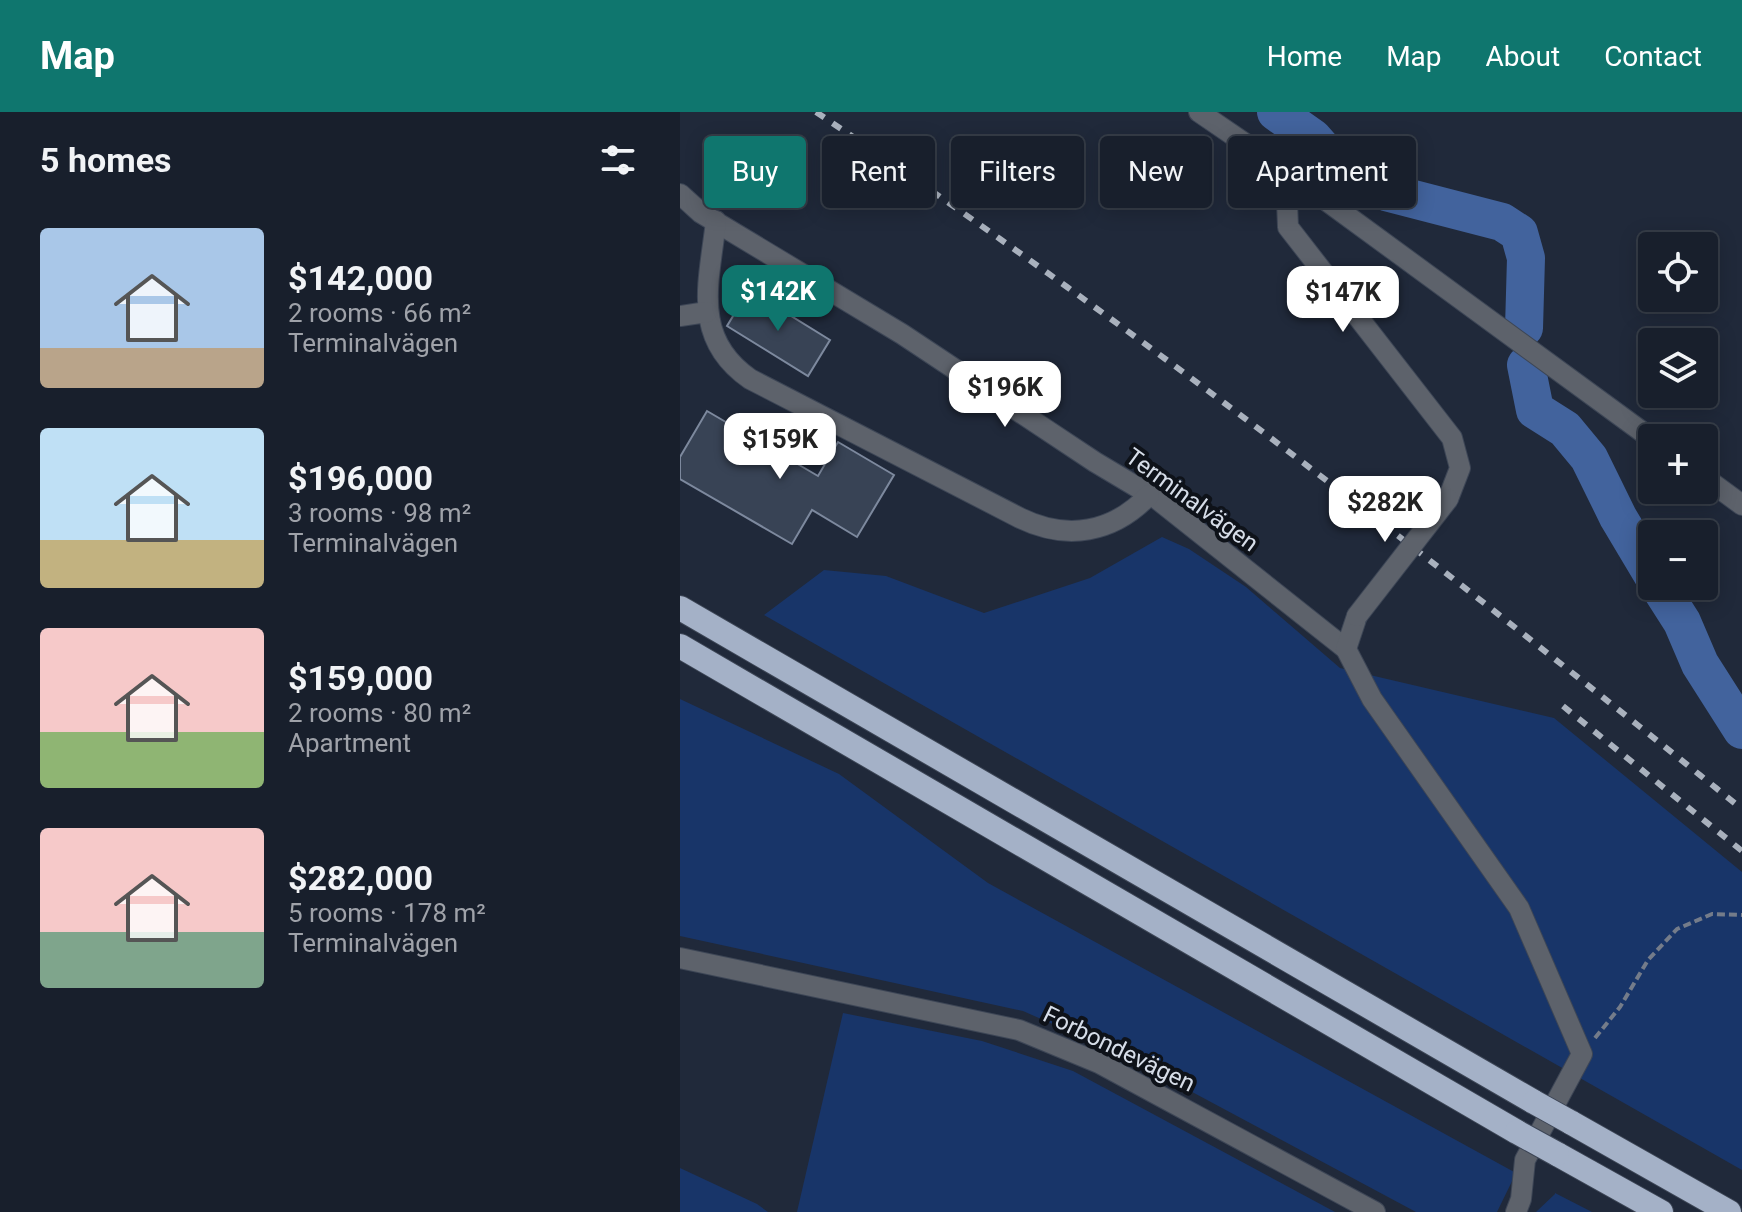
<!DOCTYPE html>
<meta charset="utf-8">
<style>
body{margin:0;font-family:Roboto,sans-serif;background:#212734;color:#f1f3f6;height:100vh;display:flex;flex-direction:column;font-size:30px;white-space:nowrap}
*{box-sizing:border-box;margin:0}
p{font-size:26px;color:#9fa2a9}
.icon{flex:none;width:44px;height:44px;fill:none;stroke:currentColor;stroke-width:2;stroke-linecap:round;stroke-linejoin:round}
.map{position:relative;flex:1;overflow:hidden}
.details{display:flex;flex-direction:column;background:#181f2c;width:680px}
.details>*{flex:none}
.guide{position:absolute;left:24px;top:24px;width:760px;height:72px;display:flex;gap:16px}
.tools{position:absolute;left:958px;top:120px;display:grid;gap:16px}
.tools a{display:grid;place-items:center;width:80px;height:80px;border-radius:8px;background:#181f2c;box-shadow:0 4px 20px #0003,0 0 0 2px #363d48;font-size:40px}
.price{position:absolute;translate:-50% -68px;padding:0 18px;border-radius:16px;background:#fff;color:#222;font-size:26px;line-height:52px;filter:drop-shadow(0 2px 4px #0008)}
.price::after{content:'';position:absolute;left:50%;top:48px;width:24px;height:18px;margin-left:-12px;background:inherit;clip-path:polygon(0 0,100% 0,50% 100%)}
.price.on{background:#0f766e;color:#fff}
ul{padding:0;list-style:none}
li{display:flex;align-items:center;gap:24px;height:200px;padding:0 40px}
li span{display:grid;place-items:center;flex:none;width:224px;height:160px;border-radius:8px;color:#555}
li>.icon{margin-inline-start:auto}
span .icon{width:96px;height:96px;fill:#fffc;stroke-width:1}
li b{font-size:34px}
h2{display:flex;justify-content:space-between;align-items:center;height:96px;padding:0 40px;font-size:34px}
.pill{padding:0 28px;border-radius:8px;background:#181f2c;box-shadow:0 4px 20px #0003,0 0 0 2px #363d48;font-size:28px;line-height:72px}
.pill.on{background:#0f766e;color:#fff}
header{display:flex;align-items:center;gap:48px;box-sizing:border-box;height:112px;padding:0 40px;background:#0f766e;color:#fff}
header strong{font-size:38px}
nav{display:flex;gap:44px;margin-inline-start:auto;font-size:28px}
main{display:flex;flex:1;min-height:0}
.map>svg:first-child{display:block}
.green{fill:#183569}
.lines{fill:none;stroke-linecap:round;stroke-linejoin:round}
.river{stroke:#42639d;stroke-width:38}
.building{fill:#384355;stroke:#7d899e;stroke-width:2}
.minor-casing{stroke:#3d4656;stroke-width:22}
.highway-casing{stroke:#3d4656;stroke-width:26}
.path{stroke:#747c8a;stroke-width:4;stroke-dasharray:8 4;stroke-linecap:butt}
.minor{stroke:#5d626b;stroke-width:20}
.highway{stroke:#a4b1c7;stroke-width:24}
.rail{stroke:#a9b1bd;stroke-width:6;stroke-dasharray:10 10;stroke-linecap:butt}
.minor-bridge-casing{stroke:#3d4656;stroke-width:22;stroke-linecap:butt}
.highway-bridge-casing{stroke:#3d4656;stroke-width:26;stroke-linecap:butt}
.minor-bridge{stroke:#5d626b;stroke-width:20}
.highway-bridge{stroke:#a4b1c7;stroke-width:24}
.labels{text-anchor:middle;stroke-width:8;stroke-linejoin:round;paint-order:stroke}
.street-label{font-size:24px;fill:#d6dde8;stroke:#0e1219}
</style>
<header>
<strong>Map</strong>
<nav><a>Home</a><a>Map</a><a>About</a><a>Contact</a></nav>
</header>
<main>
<section class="details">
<h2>5 homes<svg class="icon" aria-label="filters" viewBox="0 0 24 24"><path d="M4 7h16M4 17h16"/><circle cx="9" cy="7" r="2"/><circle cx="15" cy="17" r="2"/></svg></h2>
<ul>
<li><span style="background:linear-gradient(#a9c7e8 75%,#b9a48a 0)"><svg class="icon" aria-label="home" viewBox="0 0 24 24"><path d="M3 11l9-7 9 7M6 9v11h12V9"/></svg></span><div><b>$142,000</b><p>2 rooms · 66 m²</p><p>Terminalvägen</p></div></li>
<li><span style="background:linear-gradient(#bfe0f5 70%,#c2b280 0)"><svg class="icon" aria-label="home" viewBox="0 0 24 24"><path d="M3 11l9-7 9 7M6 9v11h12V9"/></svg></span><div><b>$196,000</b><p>3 rooms · 98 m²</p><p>Terminalvägen</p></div></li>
<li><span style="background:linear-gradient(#f6c9c9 65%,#8fb573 0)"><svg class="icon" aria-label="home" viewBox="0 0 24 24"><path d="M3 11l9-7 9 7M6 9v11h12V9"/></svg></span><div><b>$159,000</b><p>2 rooms · 80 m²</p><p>Apartment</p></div></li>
<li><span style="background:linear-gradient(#f6c9c9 65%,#7fa58c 0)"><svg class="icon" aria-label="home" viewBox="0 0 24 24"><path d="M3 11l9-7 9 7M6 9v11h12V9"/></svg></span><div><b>$282,000</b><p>5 rooms · 178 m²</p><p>Terminalvägen</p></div></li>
</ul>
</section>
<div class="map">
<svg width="1062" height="1100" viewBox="0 0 1062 1100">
<rect width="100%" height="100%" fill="#20293a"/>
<g class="green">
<polygon points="482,425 509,437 566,475 660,556 874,606 1062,760 1062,1058 84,503 144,458 206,464 304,501 410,466"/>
<polygon points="0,587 159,662 308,771 836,1061 817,1100 736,1100 445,944 343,899 0,824"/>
<polygon points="163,901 302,929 393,959 655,1100 117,1100"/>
<polygon points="0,1056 77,1092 88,1100 0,1100"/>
<polygon points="875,1082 875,1081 912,1100 856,1100"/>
</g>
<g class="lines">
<g class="river">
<polyline points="596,0 633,26 656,52 706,80 822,110 839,121 846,146 844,216"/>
<polyline points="846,253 855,298 885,317 909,346 938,405 972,462"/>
<polyline points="979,474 1002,510 1020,552 1062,618"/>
</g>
</g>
<g class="building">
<polygon points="69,178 150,228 128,264 47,214"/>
<polygon points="27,299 138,364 158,330 214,363 177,425 132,398 112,432 0,367 0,345"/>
</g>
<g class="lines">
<g class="minor-casing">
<g id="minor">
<polyline points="519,0 614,65 972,327"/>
<polyline points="614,65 607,90 608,115 772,326 780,356 768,387"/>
<polyline points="0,82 21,101 222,222 415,350 477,387 666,537"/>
<path d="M36,109C29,171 11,226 70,267L340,406C387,429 433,421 469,383"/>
<polyline points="0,204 27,200"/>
<polyline points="1024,365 1062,393"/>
<polyline points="677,504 666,537 692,587 839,796 902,942 845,1048 841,1087 836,1100"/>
<polyline points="0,846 339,918 419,951 695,1100"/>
</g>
</g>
<g class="highway-casing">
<g id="highway">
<polyline points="0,496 854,990"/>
<polyline points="0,534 837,1020"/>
<polyline points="890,1010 1049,1100"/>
<polyline points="877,1042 981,1100"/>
</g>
</g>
<polyline class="path" points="915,926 940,895 968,848 997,817 1032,802 1062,803"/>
<use href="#minor" class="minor"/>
<use href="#highway" class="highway"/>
<g class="rail">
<path d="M136,0C457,215 761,454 1062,697"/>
<polyline points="883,594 1062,739"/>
</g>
<g class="minor-bridge-casing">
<polyline id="minor-bridge" points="677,504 768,387"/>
</g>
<g class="highway-bridge-casing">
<g id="highway-bridge">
<polyline points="854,990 890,1010"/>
<polyline points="837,1020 877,1042"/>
</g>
</g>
<use href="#minor-bridge" class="minor-bridge"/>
<use href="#highway-bridge" class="highway-bridge"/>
</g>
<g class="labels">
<g class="street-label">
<text transform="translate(512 388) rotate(36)" y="8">Terminalvägen</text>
<text transform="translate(439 937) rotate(26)" y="8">Forbondevägen</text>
</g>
</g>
</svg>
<div class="tools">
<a><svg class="icon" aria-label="locate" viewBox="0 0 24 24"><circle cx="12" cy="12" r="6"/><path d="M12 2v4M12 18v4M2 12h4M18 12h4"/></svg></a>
<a><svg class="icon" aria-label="layers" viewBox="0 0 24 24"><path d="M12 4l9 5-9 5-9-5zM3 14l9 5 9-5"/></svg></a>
<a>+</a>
<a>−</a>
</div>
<b class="price on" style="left:98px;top:221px">$142K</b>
<b class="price" style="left:663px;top:222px">$147K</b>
<b class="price" style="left:325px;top:317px">$196K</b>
<b class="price" style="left:100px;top:369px">$159K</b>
<b class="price" style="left:705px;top:432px">$282K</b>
<div class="guide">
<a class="pill on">Buy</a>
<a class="pill">Rent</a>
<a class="pill">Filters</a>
<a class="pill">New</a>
<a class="pill">Apartment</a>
</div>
</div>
</main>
